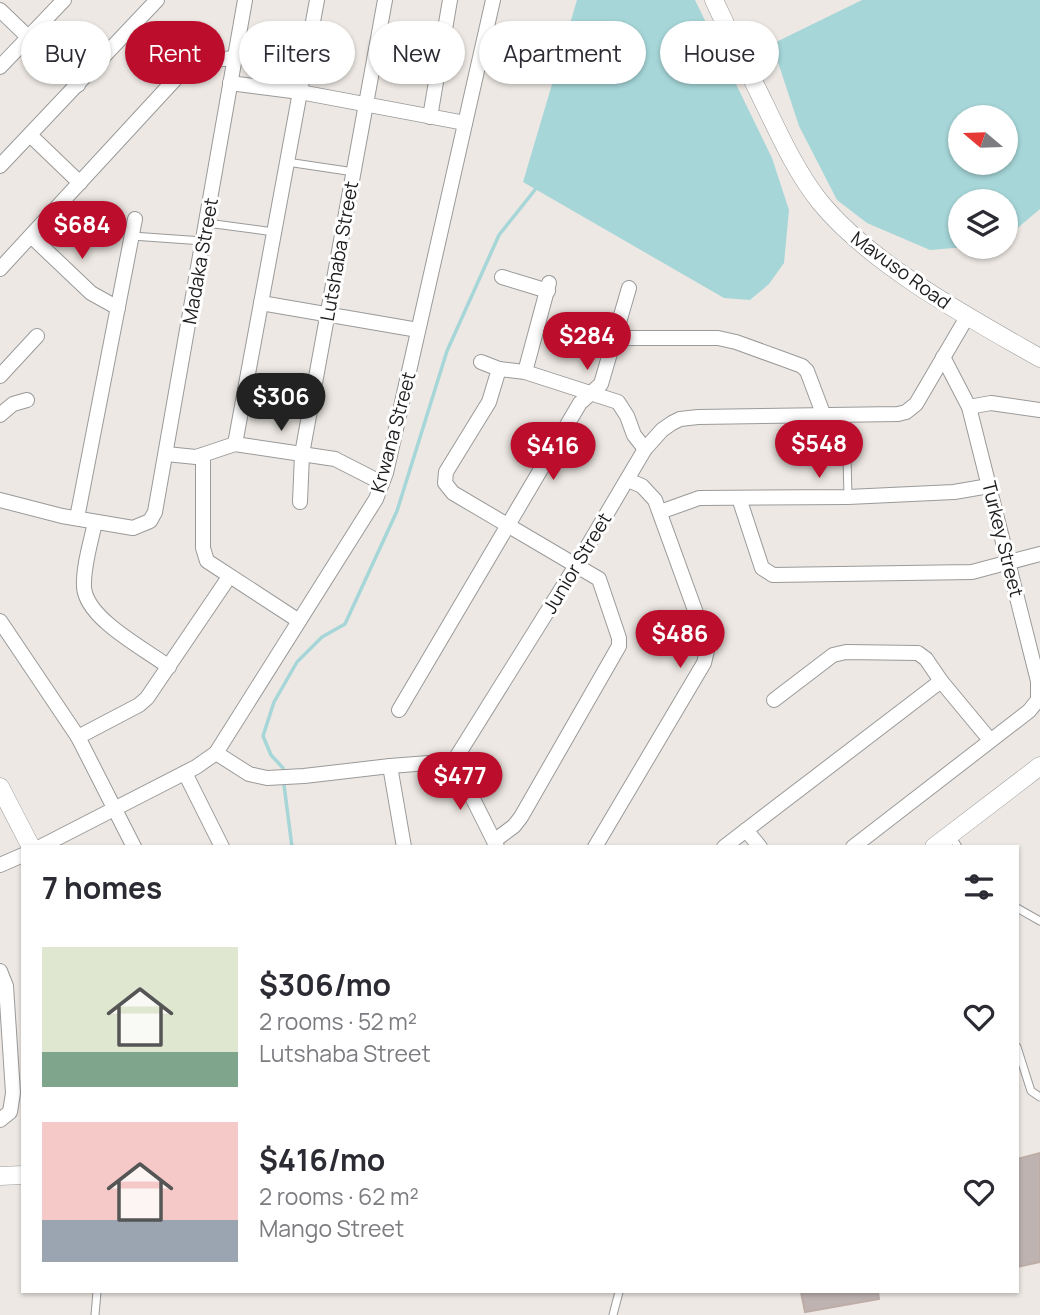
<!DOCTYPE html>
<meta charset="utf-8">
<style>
body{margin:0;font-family:Manrope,sans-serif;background:#f2f2f3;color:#2b2b33;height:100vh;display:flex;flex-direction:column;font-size:26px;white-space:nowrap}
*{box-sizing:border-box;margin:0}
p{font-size:23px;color:#7c7c81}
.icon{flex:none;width:38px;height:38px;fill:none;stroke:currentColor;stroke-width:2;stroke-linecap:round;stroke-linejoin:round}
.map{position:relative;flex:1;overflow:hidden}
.details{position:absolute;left:21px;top:845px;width:998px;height:448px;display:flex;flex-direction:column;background:#fff;border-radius:0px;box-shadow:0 2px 5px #0004}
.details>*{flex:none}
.top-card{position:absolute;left:21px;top:21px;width:999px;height:63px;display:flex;gap:14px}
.needle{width:46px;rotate:289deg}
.buttons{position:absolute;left:948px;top:105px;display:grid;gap:14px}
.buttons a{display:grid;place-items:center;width:70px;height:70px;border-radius:50%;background:#fff;box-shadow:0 2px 5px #0004;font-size:35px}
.price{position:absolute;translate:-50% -60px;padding:0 16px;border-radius:24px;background:#bc0d2c;color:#fff;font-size:23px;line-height:46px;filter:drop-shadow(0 2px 4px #0008)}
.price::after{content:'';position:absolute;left:50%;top:42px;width:21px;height:16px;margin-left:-10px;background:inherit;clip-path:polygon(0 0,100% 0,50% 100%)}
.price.selected{background:#222;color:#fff}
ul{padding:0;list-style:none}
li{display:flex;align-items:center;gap:21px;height:175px;padding:0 21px}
li span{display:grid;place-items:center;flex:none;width:196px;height:140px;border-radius:0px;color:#555}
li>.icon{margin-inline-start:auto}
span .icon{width:84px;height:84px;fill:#fffc;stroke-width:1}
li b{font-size:30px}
h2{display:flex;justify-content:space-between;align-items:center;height:84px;padding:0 21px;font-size:30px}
.pill{padding:0 24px;border-radius:32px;background:#fff;box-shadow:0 2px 5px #0004;font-size:24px;line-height:63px}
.pill.selected{background:#bc0d2c;color:#fff}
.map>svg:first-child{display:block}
.water{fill:#a6d6d8;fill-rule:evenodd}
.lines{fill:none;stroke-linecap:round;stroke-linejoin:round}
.stream{stroke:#a6d6d8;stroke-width:3.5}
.building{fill:#beb3b0;stroke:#beada7;stroke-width:2}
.service-casing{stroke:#9a9a9a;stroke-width:9}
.minor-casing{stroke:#9a9a9a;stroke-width:16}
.tertiary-casing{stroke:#9a9a9a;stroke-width:19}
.service{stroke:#fff;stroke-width:7}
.minor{stroke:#fff;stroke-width:14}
.tertiary{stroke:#fff;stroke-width:18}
.labels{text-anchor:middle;stroke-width:6;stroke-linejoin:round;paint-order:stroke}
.street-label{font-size:19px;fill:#1d1d1d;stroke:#fff}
</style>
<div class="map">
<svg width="1040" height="1315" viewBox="0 0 1040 1315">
<rect width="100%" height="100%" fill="#ede8e3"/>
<g class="water">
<polygon points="577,0 695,0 772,158 789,210 784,263 769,284 750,300 724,298 523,182"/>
<path d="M862,0H1040V209L1015,230L1006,233V201H961V247H966L930,250L867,223L837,200L799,126L772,44ZM961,117H1006V163H961Z"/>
</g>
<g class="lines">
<g class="stream">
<polyline points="283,768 271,755 263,736 274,702 297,662 322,637 345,624 397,511 447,351 499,235 538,186"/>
<polyline points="284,785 292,847"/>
</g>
</g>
<g class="building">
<polygon points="1040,1153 1040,1262 1017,1267 1017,1159"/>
<polygon points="801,1292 878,1292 879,1299 805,1312"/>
</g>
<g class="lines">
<g class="service-casing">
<g id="service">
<polyline points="287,162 354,172"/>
<polyline points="207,223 274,232"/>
<polyline points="132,236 203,241"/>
<polyline points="846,416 848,497"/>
<polyline points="951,835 958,847"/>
<polyline points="1017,908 1040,921"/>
<polyline points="1017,1047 1031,1091 1040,1097"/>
<polyline points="95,1315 97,1292"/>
<polyline points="613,1315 619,1292"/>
</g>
</g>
<g class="minor-casing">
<g id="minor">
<polyline points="0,10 78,85"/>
<polyline points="0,67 64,0"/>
<polyline points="230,83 300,92 465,123"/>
<polyline points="430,117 450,0"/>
<polyline points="30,135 80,183"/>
<polyline points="0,166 157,0"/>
<polyline points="31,236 91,293 118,308"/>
<polyline points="0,269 179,75 202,61 234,58"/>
<polyline points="502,277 548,291"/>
<polyline points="261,303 418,330"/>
<polyline points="615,338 718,338 736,342 783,359 802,366 807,371 824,416"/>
<polyline points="481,362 499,369 525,372 618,402 627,416 634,435 645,449"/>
<polyline points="525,372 549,283"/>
<polyline points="0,376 37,336"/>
<polyline points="969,407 991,403 1040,410"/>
<polyline points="0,415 13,404 27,400"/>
<polyline points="235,444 317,0"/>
<polyline points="166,454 196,457 235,444 248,446 335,459 382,483"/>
<polyline points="203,455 203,548 207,561 299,621"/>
<polyline points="739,498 762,568 773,575 972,572 1040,554"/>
<polyline points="0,500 62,516 133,528 150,521 155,512 245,0"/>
<polyline points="300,502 302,454 385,0"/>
<polyline points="660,512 699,498 848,497 954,492 989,486"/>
<polyline points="77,518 135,219"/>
<path d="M95,522C91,542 83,566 84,587C86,619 145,649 169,667"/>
<polyline points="0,621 78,737 134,847"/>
<polyline points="774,700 833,655 846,652 918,653 926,659 941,681 990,740"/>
<polyline points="399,710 580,403 601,384 629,288"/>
<polyline points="78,737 139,705 147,698 229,577"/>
<polyline points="216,753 249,774 267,778 304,776 390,766 454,761 577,564 645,449 662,430 672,423 680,419 698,417 898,414 906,412 916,404 967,317"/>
<polyline points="454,761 497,847"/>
<polyline points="390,766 404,847"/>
<polyline points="185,773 222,847"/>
<polyline points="746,830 760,847"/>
<polyline points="494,841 514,826 521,817 619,646 619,638 599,579 453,493 445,483 446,472 489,402 499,369"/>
<polyline points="40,847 196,767 216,753 376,499 386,473 493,0"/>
<polyline points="595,847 704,663 708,646 655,500 642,486 628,480"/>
<polyline points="724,847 941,681"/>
<polyline points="853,847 1029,711 1038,700 1038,681 969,407 943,357"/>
<polyline points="0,865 23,855"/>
<polyline points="0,971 6,986 13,1093 10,1112 0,1120"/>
</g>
</g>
<g class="tertiary-casing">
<g id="tertiary">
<path d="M714,0C730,35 748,70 765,105C781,138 797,173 820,202C873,266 968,317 1040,358"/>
<polyline points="0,787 31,847"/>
<polyline points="934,847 1040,766"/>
<polyline points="0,1176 23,1175"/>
</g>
</g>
<use href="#service" class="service"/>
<use href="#minor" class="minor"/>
<use href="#tertiary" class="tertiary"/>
</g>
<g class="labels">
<g class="street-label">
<text transform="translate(339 251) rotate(-80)" y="7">Lutshaba Street</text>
<text transform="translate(200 261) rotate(-80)" y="7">Madaka Street</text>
<text transform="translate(901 270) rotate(36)" y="7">Mavuso Road</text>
<text transform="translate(393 432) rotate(-75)" y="7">Krwana Street</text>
<text transform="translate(1003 539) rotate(76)" y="7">Turkey Street</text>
<text transform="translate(577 563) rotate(-59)" y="7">Junior Street</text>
</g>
</g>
</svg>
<div class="buttons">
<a><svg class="needle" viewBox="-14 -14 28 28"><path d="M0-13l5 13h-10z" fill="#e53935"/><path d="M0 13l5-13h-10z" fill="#7c7c81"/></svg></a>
<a><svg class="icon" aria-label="layers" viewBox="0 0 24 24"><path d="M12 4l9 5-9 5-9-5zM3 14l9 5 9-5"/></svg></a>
</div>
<b class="price" style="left:82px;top:261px">$684</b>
<b class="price" style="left:587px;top:372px">$284</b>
<b class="price selected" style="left:281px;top:433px">$306</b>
<b class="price" style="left:819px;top:480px">$548</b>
<b class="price" style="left:553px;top:482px">$416</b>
<b class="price" style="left:680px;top:670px">$486</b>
<b class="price" style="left:460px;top:812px">$477</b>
<div class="top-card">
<a class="pill">Buy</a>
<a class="pill selected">Rent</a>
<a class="pill">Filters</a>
<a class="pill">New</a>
<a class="pill">Apartment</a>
<a class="pill">House</a>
</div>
<section class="details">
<h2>7 homes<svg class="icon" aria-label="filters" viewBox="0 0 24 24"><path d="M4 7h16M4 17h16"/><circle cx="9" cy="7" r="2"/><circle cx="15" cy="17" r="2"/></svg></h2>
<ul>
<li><span style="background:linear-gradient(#dfe7d0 75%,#7fa58c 0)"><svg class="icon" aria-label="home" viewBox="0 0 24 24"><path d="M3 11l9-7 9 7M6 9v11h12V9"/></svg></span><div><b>$306/mo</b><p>2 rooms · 52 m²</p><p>Lutshaba Street</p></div><svg class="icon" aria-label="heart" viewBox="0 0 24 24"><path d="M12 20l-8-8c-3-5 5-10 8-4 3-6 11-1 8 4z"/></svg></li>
<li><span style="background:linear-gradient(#f6c9c9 70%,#9aa5b1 0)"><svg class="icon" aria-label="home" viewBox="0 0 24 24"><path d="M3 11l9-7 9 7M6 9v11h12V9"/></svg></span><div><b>$416/mo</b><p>2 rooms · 62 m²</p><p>Mango Street</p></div><svg class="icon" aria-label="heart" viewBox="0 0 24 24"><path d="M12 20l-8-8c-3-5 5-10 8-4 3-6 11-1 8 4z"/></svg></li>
</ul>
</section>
</div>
